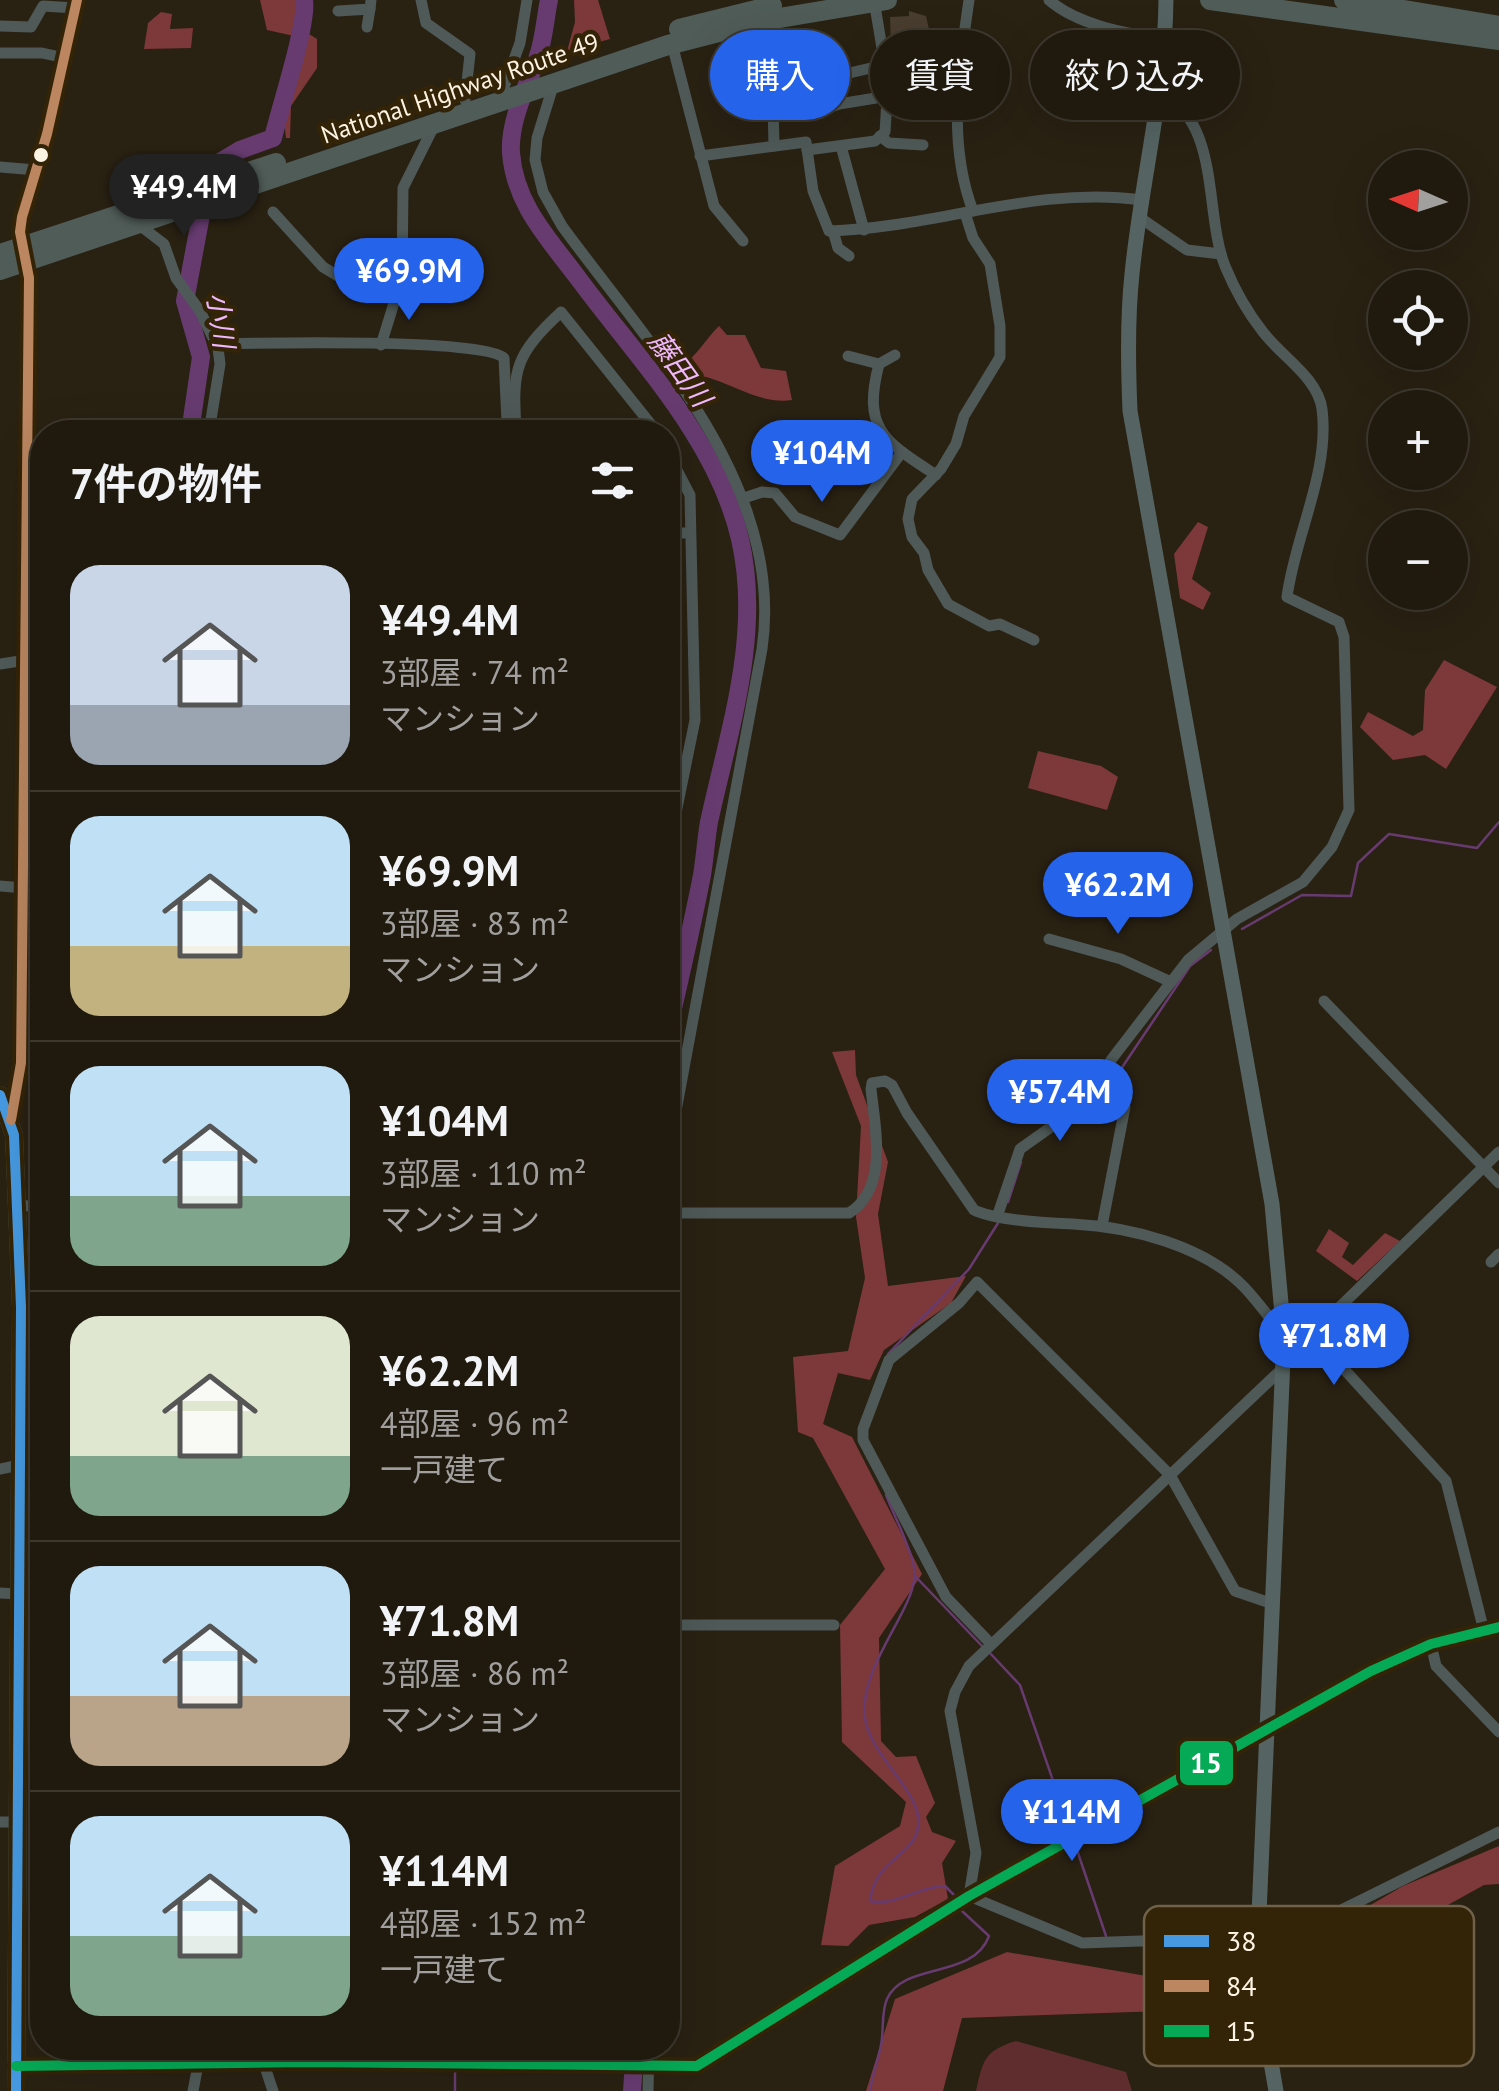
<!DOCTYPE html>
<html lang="ja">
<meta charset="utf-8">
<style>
body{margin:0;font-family:"PT Sans","Noto Sans JP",sans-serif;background:#2c261c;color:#f1f3f6;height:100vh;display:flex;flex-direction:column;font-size:38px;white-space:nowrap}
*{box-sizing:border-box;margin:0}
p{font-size:32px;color:#a1a09e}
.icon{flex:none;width:55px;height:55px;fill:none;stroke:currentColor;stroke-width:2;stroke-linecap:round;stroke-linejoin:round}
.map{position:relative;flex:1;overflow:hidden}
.drawer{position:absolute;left:30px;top:420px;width:650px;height:1640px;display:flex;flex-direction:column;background:#1f190e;border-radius:40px;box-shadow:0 10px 40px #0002,0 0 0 2px #3c382e}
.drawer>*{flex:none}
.guide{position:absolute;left:710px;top:30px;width:638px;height:90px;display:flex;gap:20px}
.needle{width:65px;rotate:273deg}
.tools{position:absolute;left:1368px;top:150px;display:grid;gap:20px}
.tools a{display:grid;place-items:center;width:100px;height:100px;border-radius:50%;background:#1f190e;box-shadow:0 10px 40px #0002,0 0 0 2px #3c382e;font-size:50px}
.price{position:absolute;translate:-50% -85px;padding:0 22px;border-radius:35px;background:#2563eb;color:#fff;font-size:32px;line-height:65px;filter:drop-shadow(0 2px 5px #0008)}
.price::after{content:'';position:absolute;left:50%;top:60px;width:30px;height:22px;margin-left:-15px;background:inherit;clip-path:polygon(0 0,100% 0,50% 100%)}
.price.selected{background:#222;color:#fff}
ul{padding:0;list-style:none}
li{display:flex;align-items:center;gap:30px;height:250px;padding:0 40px}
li+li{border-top:2px solid #3c382e}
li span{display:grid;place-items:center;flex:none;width:280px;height:200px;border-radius:30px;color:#555}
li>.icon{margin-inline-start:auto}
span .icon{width:120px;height:120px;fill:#fffc;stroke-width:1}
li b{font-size:42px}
h2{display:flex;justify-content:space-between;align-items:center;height:120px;padding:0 40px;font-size:42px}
.tag{padding:0 35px;border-radius:45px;background:#1f190e;box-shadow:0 10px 40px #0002,0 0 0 2px #3c382e;font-size:35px;line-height:90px}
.tag.selected{background:#2563eb;color:#fff}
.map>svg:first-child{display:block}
.green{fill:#5f2d2d}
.forest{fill:#7d3839}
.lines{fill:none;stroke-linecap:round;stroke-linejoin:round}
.stream{stroke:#673b70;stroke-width:2.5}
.river{stroke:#673b70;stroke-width:18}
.building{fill:#483d2e}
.street{stroke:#4e5958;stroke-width:11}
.secondary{stroke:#556463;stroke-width:15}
.primary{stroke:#53625e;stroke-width:18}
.highway{stroke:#505c58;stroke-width:20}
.bus-1-casing{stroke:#332408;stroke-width:18}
.bus-2-casing{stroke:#332408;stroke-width:18}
.bus-3-casing{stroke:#332408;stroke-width:18}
.bus-1{stroke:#4699e1;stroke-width:10}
.bus-2{stroke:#bb8660;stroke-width:10}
.bus-3{stroke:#06aa56;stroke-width:10}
.bus-dot{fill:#fdf3e3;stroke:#332408;stroke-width:4}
.labels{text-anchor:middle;stroke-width:9;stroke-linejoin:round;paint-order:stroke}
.street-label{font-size:25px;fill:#fdf3e3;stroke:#332408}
.water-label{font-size:28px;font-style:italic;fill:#efb8fc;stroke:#332408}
.key{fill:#332408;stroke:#70624a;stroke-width:2.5}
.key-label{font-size:28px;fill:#fdf3e3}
.line-badge{stroke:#332408;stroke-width:4}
.badge-label{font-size:28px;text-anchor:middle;font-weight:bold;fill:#fff}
</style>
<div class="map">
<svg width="1499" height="2091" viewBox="0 0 1499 2091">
<rect width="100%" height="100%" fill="#292112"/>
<path class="green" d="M1016,2041L1126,2072L1132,2091H976C983,2060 984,2051 1016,2041Z"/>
<g class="forest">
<polygon points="260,0 299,0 294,36 267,30"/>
<polygon points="574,0 598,0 610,39 567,51 575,22"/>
<polygon points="161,12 172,14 170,29 193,28 191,48 144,49 148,23"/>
<polygon points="306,32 317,39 317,68 291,106 290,138 286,138 282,103"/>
<path d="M719,326L727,335H745L761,368L786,371L792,400C752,406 718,370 678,374L651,341L656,335L679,368C697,356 704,341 719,326Z"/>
<polygon points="1198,522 1208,527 1192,579 1211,593 1203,610 1180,598 1174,554"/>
<polygon points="1444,660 1497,687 1446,769 1425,755 1393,760 1360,727 1368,712 1413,736 1423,730 1425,690"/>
<polygon points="1038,751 1101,766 1118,777 1107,810 1028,788"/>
<polygon points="855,1050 856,1075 888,1162 878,1214 888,1286 966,1276 951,1303 884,1350 870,1380 838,1373 823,1424 852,1437 922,1574 879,1638 881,1741 896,1757 916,1756 935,1803 926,1817 932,1832 956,1841 942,1863 948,1899 915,1917 869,1925 848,1946 821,1945 835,1866 900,1826 906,1802 842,1742 840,1625 885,1569 813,1438 798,1432 793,1357 848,1351 865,1278 856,1217 861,1126 832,1052"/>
<polygon points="1329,1229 1349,1243 1342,1257 1353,1265 1385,1233 1400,1241 1357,1281 1316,1251"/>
<polygon points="1499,1846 1499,1884 1484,1885 1341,1964 1335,1949 1354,1942 1345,1920 1403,1886"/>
<polygon points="1007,1952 1164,1979 1163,2011 962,2018 943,2091 866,2091 895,1999"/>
</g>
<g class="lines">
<g class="stream">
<polyline points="1242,929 1302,895 1351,896 1358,863 1389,834 1477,848 1499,822"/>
<polyline points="1117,1075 1190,966 1211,950"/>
<polyline points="1008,1202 1021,1162"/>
<polyline points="888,1354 969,1269 998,1223"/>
<path d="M886,1495C895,1518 909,1543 914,1567C922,1604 858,1663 865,1718C870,1757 924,1793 918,1827C914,1857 875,1858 870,1901C894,1907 920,1886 945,1886L954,1895"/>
<polyline points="915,1576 982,1646"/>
<polyline points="32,1622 33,1560 42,1557"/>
<polyline points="988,1651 1020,1685 1068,1824"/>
<polyline points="26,1668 32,1667 32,1630"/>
<polyline points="1076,1847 1106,1936"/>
<polyline points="455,2091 455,2073"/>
<path d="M870,2091C872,2075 878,2061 881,2045C884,2031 881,2012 887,1999C904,1961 973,1980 989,1936L962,1911"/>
</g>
<g class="river">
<path d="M549,0C545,19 544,41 537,59C526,88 509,122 511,153C515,205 549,239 578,278C637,358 717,439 740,539C762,634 729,730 709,822C706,839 705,857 702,875C692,927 680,978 668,1030"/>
<path d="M210,168L240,150L273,138C280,108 308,23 304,0"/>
<polyline points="190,432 201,357 185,301 201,215"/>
<polyline points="632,2091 635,2048"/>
</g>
</g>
<polygon class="building" points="909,11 926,16 934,51 891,47 890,17 909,16"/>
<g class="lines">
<g class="street">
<polyline points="421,0 426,23 470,54 465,100"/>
<path d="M969,0C959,70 947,143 973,211"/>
<path d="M1049,0C1079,26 1127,33 1166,40"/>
<polyline points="338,11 370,9 371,0"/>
<polyline points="759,22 772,59 774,146"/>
<polyline points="0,26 31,27 43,6 75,8"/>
<polyline points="367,27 370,9"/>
<polyline points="672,44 714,206 743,241"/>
<polyline points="0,53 42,53 65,58"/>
<path d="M554,83L537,138L535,160L543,192L562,226C651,348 786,486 762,649L668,1154"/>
<polyline points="806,83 884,65"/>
<polyline points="504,87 520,43 527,0"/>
<polyline points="811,115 839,104 888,96"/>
<polyline points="880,136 889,143 923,145"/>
<polyline points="841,146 864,230"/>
<polyline points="807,150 875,141 885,132 888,84 874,0"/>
<path d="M700,156L806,142L813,191L829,231C933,228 1037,185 1142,200"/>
<polyline points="0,167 36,170"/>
<polyline points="273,212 323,267 338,276 398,290 381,345"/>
<polyline points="965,213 973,238 990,264 1000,326 1000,357 964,416 956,444 941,469 912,499 908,519 912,537 924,553 928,570 948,604 989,626 1000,624 1034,640"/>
<polyline points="1139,217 1187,250 1221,254"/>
<polyline points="138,224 164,244 176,278 200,311 218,348 220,364 209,432"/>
<polyline points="833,231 838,248 849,256"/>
<polyline points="402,282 403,188 435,124"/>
<path d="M217,344C258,343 485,338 504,358L507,422L515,425"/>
<polyline points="848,356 879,364 895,355"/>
<path d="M879,364C862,429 884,441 936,475"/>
<path d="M516,428C512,368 516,354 561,312L657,432"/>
<polyline points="81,432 81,428"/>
<polyline points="668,453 690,495 695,720 668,852"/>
<polyline points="744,498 762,492 775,493 795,517 840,535 902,452"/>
<polyline points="668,533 690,533"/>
<polyline points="0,664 26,660"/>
<polyline points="25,836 29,278 20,232 22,217 47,134 77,0"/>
<polyline points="0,886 24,888"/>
<polyline points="1049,939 1121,959 1171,982"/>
<polyline points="1324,1001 1499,1183"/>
<polyline points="16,1205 42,1207"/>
<path d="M668,1213H849C889,1188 875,1128 871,1089L872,1083L885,1081L892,1085L907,1113L974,1210C997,1221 1047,1223 1073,1224C1130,1227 1204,1245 1245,1288C1259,1303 1271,1320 1284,1336L1312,1334L1446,1481L1484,1631"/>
<polyline points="998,1214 1020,1149 1096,1095 1110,1073"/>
<path d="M1102,1226L1125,1107L1108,1070L1111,1060L1188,960L1237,919L1303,882L1332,847L1349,810L1344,637L1339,622L1287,597C1295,535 1330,472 1322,409C1318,378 1282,357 1263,332C1248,313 1234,288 1225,266C1204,214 1221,120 1160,94"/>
<polyline points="1491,1262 1499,1254"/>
<polyline points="1312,1334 1499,1152"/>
<polyline points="1283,1368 969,1666 955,1692 950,1711 976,1853 969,1896 1082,1943 1258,1937 1305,1928 1499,1832"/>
<polyline points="0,1469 19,1465"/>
<polyline points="0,1593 18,1594"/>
<polyline points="668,1625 834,1625"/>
<polyline points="18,1627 42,1627"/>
<polyline points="991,1644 946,1597 863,1440 863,1429 889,1360 959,1303 977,1282 1170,1475 1235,1591 1270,1603"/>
<polyline points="1431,1644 1436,1666 1499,1732"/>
<polyline points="0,1822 16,1822"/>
<polyline points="264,2064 273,2091"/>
<polyline points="193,2091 198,2065"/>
<polyline points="648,2091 649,2048"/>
</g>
<g class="secondary">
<path d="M1166,0C1165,93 1141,182 1132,274C1127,320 1128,365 1130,411L1272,1204L1284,1336L1258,1937L1261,2005L1276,2091"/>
<polyline points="11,1120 21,1063 25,836"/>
<polyline points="16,2066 305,2062 697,2066 969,1896 1371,1671 1431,1644 1499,1627"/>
</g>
<polyline class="primary" points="0,1095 14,1135 21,1307 16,2091"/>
<g class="highway">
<polyline points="1210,0 1499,40"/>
<polyline points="1344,0 1499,26"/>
<polyline points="679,29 772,6"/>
<polyline points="0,254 276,163"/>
<polyline points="0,270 668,45 762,21 887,0"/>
</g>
<g class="bus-1-casing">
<polyline id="bus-1" points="0,1095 14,1135 21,1307 16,2091"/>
</g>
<g class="bus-2-casing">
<polyline id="bus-2" points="11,1120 21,1063 29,278 20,232 22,217 47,134 77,0"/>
</g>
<g class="bus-3-casing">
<polyline id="bus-3" points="16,2066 305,2062 697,2066 969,1896 1371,1671 1431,1644 1499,1627"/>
</g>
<use href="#bus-1" class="bus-1"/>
<use href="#bus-2" class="bus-2"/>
<use href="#bus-3" class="bus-3"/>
</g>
<circle class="bus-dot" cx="41" cy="155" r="9"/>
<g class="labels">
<g class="street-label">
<text transform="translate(460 88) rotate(-19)" y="9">National Highway Route 49</text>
</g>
<g class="water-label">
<text transform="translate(221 320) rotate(82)" y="10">小川</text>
<text transform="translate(680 369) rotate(54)" y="10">藤田川</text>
</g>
</g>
<rect x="1144" y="1906" width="330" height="160" rx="15" class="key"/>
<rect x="1164" y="1935" width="45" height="12" fill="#4699e1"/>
<rect x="1164" y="1980" width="45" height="12" fill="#bb8660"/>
<rect x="1164" y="2025" width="45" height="12" fill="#06aa56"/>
<g class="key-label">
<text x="1226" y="1951">38</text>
<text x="1226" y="1996">84</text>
<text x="1226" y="2041">15</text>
</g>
<rect class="line-badge" x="1178" y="1739" width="57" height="48" rx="10" fill="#06aa56"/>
<g class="badge-label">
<text x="1206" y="1773">15</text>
</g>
</svg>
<div class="tools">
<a><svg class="needle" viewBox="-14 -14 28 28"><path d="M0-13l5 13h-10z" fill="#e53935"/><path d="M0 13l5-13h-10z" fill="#a1a09e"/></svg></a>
<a><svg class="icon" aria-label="locate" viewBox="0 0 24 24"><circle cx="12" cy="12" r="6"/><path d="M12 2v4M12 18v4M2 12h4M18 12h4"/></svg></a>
<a>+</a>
<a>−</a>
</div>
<b class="price selected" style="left:184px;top:239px">¥49.4M</b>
<b class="price" style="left:409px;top:323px">¥69.9M</b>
<b class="price" style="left:822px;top:505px">¥104M</b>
<b class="price" style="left:1118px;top:937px">¥62.2M</b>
<b class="price" style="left:1060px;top:1144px">¥57.4M</b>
<b class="price" style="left:1334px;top:1388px">¥71.8M</b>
<b class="price" style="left:1072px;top:1864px">¥114M</b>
<div class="guide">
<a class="tag selected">購入</a>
<a class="tag">賃貸</a>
<a class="tag">絞り込み</a>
</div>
<section class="drawer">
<h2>7件の物件<svg class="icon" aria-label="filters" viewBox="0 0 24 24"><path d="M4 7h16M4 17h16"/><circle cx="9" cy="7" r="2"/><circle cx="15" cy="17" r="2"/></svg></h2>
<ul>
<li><span style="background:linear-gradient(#c9d6e8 70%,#9aa5b1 0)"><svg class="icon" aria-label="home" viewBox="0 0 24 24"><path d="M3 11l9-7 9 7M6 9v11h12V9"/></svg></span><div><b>¥49.4M</b><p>3部屋 · 74 m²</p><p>マンション</p></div></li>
<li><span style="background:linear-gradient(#bfe0f5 65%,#c2b280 0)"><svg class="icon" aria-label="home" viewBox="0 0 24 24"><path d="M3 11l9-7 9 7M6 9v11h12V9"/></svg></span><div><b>¥69.9M</b><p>3部屋 · 83 m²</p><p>マンション</p></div></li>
<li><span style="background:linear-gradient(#bfe0f5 65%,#7fa58c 0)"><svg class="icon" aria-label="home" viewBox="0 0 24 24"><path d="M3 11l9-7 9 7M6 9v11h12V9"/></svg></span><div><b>¥104M</b><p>3部屋 · 110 m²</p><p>マンション</p></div></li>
<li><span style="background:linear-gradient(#dfe7d0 70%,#7fa58c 0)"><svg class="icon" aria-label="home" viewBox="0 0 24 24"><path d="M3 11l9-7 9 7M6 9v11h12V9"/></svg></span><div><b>¥62.2M</b><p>4部屋 · 96 m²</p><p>一戸建て</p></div></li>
<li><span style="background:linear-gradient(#bfe0f5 65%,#b9a48a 0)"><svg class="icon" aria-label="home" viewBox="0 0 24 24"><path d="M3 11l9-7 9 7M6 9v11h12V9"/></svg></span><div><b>¥71.8M</b><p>3部屋 · 86 m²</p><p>マンション</p></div></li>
<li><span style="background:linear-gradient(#bfe0f5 60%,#7fa58c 0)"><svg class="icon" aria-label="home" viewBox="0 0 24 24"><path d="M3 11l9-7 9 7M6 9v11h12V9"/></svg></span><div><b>¥114M</b><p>4部屋 · 152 m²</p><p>一戸建て</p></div></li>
</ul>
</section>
</div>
